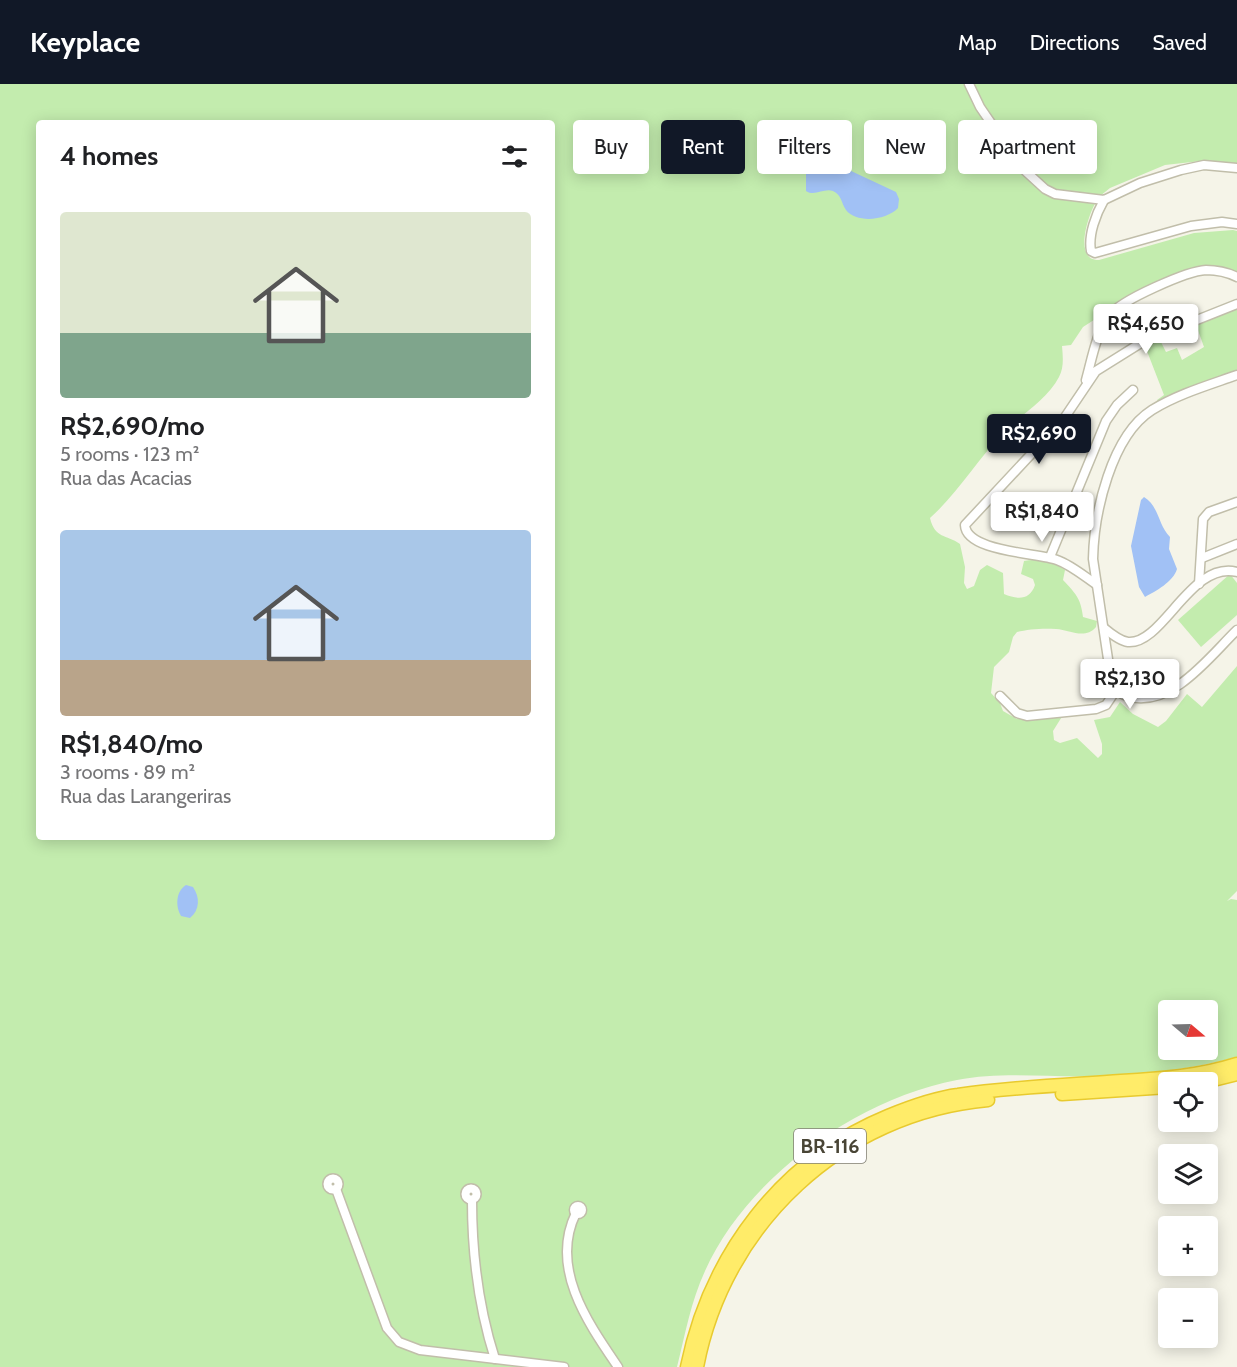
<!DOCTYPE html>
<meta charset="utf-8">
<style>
body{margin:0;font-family:Cabin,sans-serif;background:#f6f6f6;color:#202124;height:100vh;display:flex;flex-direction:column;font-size:22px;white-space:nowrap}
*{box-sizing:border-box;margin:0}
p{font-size:20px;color:#757577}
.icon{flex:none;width:33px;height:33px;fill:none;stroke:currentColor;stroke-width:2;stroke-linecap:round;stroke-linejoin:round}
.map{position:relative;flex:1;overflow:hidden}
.side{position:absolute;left:36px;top:36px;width:519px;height:720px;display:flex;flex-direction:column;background:#fff;border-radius:6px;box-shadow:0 3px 15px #0003}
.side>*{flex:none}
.guide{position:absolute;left:573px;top:36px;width:570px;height:54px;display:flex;gap:12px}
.needle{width:39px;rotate:109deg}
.tools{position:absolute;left:1158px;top:916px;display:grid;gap:12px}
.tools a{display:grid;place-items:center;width:60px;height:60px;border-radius:6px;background:#fff;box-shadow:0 3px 15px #0003;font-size:30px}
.price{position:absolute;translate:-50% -51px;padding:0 14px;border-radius:6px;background:#fff;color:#222;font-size:20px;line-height:39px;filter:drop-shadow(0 2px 3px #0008)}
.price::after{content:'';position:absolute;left:50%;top:36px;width:18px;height:14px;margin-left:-9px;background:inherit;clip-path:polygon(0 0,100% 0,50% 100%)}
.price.on{background:#111827;color:#fff}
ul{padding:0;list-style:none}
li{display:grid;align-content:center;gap:12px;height:318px;padding:0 24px}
li span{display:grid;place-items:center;height:186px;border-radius:6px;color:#555}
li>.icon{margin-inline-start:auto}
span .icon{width:108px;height:108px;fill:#fffc;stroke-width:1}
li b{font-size:26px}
h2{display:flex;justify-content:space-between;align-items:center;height:72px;padding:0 24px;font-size:26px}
.tag{padding:0 21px;border-radius:6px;background:#fff;box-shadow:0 3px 15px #0003;font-size:21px;line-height:54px}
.tag.on{background:#111827;color:#fff}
header{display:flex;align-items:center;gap:36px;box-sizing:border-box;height:84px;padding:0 30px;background:#111827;color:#fff}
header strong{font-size:28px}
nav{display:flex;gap:33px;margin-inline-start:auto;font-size:21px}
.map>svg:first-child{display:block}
.green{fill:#c3ecae;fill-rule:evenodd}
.water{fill:#a1c1f5}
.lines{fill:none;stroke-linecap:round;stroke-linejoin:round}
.minor-casing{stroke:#c1beaa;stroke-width:11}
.highway-casing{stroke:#e8ca2f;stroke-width:15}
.minor{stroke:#fff;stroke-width:8}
.highway{stroke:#ffec69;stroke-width:12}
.labels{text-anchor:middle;stroke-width:6;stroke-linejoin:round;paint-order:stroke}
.shield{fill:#fff;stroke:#807d72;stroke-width:1.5}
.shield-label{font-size:20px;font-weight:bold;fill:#494536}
</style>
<header>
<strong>Keyplace</strong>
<nav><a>Map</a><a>Directions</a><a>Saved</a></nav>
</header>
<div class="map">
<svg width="1237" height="1283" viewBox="0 0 1237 1283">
<rect width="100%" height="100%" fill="#f5f4e8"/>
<g class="green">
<path d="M0,0H1237V80L1201,77L1165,81L1110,104C1104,109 1099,112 1096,118C1088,131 1073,177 1099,176L1194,149L1233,146L1237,147V188L1215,182L1205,183L1172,191L1145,203L1083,243L1071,261L1062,262C1063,273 1064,284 1059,293C1047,316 1020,331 1003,349C977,376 958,409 930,434C935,455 946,450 960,460L965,483L964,499L967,505L974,502L980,486L987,481L1003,489L1004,510C1018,516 1030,516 1035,501L1033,495L1021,490L1024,477C1038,474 1054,478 1065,486L1063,496C1075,509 1081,514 1083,533L1097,537L1096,543C1085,556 1070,546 1056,545C1044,544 1028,545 1017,548L1013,553L1009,568L994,583L991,609L1000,619L1003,627L1017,635L1063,631L1053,647L1054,656L1060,659L1077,654L1098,674L1102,670V660L1094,636L1110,633L1120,618L1133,630L1158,643L1166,637L1187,610L1202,623L1237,582V807L1227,817L1231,815L1237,816V973C1191,985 1145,991 1098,992C1052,994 1003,987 957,996C857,1015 747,1093 705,1187C691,1217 685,1251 677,1283H0ZM39,39H552V753H39ZM1168,927H1208V966H1168Z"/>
<polygon points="1237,224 1237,288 1159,320 1157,316 1164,311 1145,262 1159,254 1166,268 1177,264 1182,276 1204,263 1195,238"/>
<polygon points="1230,490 1237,499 1237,531 1201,563 1178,536"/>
</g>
<g class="water">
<path d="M800,47C815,47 822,70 834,79L896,108L899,115L898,124C887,136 857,140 846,126C841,119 842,111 833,107C823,104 815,113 806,107V78L804,71L796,61L795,51Z"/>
<path d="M1144,413C1159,422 1158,441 1170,453L1169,465L1177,485C1173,498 1156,507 1145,513L1139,503L1131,462L1141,416Z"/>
<path d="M186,801L193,803C200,813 200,826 190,834L181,832C175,822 176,807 186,801Z"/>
</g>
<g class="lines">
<g class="minor-casing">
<g id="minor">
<polyline points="969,0 980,23 1021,83 1045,105 1055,110 1104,116 1140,99 1181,86 1204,81 1237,84"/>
<path d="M1104,116C1096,130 1088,151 1091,167L1095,169L1191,142L1222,138L1237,140"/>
<path d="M1237,291C1209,301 1178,310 1152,326C1111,352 1094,429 1093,475L1111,595C1114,606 1119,610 1130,613C1173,623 1210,572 1237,546"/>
<path d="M1086,296C1092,275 1096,248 1110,231C1121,216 1187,187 1206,186C1217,186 1227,188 1237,193"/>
<polyline points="1050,473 1106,337 1117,321 1133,306"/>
<polyline points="1202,474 1237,460"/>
<polyline points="1199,500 1203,435 1209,428 1237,418"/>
<path d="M1097,501C1084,492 1071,481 1057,476C1039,469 966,468 965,441L1063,336L1096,287L1144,257L1237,220"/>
<path d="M1104,544C1110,549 1120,557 1128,558C1163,561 1191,476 1237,488"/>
<polyline points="1000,612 1017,629 1027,632 1096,625 1106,621 1116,606"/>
<circle cx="333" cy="1100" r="5.5"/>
<circle cx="471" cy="1110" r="5.5"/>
<polyline points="336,1105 387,1244 399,1258 420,1266 564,1283"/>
<path d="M472,1116C472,1171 478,1222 495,1275"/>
<circle cx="578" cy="1126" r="4"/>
<path d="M576,1129C549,1184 588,1239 618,1283"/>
</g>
</g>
<g class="highway-casing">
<g id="highway">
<polyline points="1201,999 1237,990"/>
<polyline points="1062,1010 1168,1003"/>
<path d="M687,1283C710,1171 781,1076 888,1032C910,1023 934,1014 958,1011C1011,1003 1066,1001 1121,997C1160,995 1199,992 1237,980"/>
<path d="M697,1283C724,1140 842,1029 988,1016"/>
</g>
</g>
<use href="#minor" class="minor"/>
<use href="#highway" class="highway"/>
</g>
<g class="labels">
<rect class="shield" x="794" y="1045" width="72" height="34" rx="4.5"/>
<g class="shield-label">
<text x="830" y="1069">BR-116</text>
</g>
</g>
</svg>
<div class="tools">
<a><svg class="needle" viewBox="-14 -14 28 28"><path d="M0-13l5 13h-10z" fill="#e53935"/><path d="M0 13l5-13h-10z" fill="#757577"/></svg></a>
<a><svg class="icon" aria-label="locate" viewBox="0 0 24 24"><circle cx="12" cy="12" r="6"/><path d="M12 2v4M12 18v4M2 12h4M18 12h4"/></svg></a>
<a><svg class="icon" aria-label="layers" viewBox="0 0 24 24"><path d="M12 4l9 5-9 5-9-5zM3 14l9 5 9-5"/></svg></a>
<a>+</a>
<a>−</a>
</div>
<b class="price" style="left:1146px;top:271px">R$4,650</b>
<b class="price on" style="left:1039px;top:381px">R$2,690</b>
<b class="price" style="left:1042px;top:459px">R$1,840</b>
<b class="price" style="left:1130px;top:626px">R$2,130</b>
<div class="guide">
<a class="tag">Buy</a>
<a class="tag on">Rent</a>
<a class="tag">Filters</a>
<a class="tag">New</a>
<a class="tag">Apartment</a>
</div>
<section class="side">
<h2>4 homes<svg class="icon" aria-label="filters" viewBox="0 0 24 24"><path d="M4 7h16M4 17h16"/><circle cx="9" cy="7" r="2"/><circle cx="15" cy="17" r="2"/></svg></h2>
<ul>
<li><span style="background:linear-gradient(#dfe7d0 65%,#7fa58c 0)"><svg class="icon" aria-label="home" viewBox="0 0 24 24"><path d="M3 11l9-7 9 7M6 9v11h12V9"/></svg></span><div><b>R$2,690/mo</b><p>5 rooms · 123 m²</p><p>Rua das Acacias</p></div></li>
<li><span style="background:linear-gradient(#a9c7e8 70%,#b9a48a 0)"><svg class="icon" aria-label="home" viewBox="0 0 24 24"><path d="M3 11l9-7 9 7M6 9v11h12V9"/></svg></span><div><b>R$1,840/mo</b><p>3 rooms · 89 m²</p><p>Rua das Larangeriras</p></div></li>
</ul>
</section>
</div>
